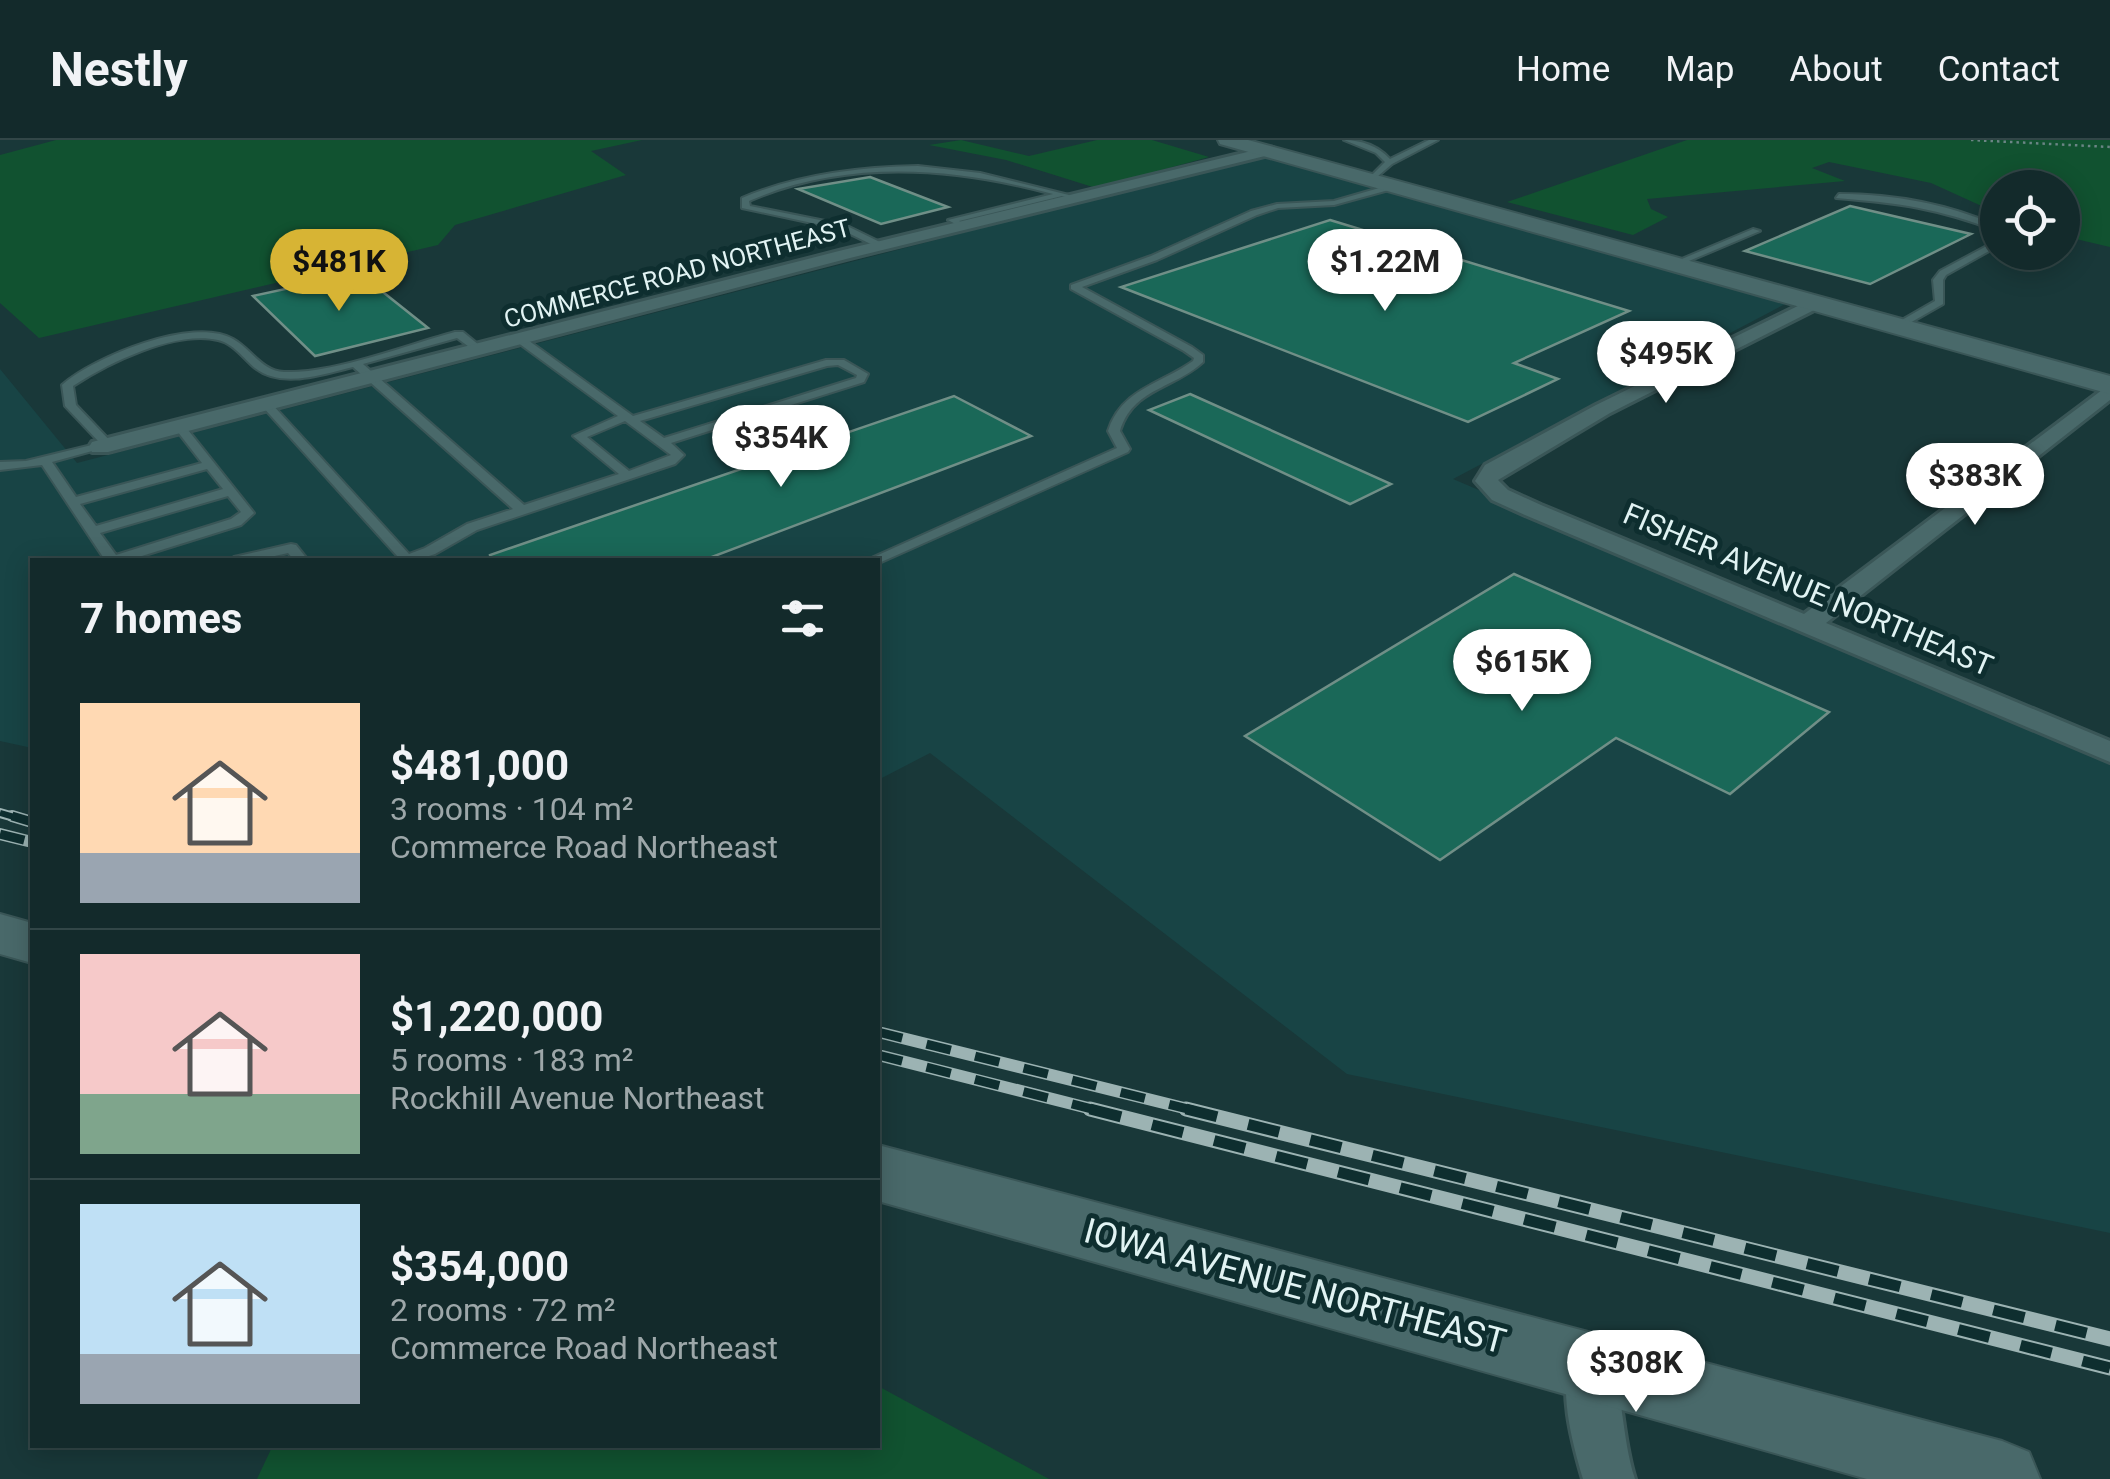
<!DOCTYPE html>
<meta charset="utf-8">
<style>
body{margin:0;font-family:Roboto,sans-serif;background:#1c3233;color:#f1f3f6;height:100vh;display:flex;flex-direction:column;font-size:38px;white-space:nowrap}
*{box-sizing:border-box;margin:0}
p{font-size:32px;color:#9da7a9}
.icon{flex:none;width:55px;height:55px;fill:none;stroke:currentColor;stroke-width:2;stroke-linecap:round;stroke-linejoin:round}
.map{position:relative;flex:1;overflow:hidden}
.side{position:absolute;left:30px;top:418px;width:850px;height:890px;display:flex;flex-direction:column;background:#132a2b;border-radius:0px;box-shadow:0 5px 25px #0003,0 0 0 2px #324647}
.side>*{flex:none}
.tools{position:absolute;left:1980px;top:30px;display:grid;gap:20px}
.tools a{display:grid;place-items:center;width:100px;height:100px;border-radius:50%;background:#132a2b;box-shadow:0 5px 25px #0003,0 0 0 2px #324647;font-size:50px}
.price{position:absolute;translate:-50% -85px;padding:0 22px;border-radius:35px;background:#fff;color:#222;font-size:32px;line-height:65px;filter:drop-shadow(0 2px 5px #0008)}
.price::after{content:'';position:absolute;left:50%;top:60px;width:30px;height:22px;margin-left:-15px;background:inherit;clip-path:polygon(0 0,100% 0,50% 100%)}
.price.current{background:#d7b434;color:#111}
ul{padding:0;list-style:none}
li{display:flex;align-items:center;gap:30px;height:250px;padding:0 50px}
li+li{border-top:2px solid #324647}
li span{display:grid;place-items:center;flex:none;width:280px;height:200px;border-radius:0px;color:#555}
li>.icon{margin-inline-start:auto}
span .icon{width:120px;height:120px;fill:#fffc;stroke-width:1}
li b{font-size:42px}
h2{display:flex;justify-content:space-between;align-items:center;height:120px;padding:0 50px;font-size:42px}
header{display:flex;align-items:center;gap:60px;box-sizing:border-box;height:140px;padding:0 50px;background:#132a2b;border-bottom:2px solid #324647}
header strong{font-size:48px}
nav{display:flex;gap:55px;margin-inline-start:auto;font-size:35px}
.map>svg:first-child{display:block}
.built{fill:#184445}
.green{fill:#115230}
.building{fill:#1a6858;stroke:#708f87;stroke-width:2.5}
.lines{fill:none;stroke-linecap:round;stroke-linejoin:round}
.lane-casing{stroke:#3a5657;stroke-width:4}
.street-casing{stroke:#3a5657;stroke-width:6}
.secondary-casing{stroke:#3a5657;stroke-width:4}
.path{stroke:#6b8585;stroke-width:2.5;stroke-dasharray:2.5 4;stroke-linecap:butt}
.lane{fill:#49696a;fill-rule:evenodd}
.street{fill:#49696a;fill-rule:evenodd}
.secondary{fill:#49696a;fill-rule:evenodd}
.rail-far2-casing{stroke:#9cb3b3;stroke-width:10}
.rail-far1-casing{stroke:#9cb3b3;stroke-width:12}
.rail-casing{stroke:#9cb3b3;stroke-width:15}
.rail-far2{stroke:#0e2e2f;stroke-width:6;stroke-dasharray:20;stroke-linecap:butt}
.rail-far1{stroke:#0e2e2f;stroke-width:9;stroke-dasharray:25;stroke-linecap:butt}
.rail{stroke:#0e2e2f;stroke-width:11;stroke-dasharray:32;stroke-linecap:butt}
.labels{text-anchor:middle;stroke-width:10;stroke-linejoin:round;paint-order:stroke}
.far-street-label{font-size:25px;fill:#e1f3f3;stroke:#0e2e2f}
.street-label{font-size:30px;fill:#e1f3f3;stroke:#0e2e2f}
.near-street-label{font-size:35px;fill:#e1f3f3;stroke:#0e2e2f}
</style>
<header>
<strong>Nestly</strong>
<nav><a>Home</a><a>Map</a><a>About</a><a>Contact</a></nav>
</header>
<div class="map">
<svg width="2110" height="1339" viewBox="0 0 2110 1339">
<rect width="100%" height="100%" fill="#193839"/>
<polygon class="built" points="1259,16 1789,162 1453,339 2110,620 2110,1093 1347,934 930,613 878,640 878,420 32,420 32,608 0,601 0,229 77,323"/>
<g class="green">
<polygon points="56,0 642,0 591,11 626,35 455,85 438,105 39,198 0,163 0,15"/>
<polygon points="961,0 1029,16 1097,0 1152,0 1209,17 1096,48 1006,20 929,5"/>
<polygon points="1687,0 2110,0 2110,107 2063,96 2062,48 1998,48 1997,73 1931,43 1829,22 1812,28 1845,41 1647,59 1651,69 1668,77 1633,95 1507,62"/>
<polygon points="878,1246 1049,1339 257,1339 273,1305 878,1305"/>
</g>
<g class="building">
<polygon points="870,37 948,67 881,84 798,49"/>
<polygon points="1850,66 1971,94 1870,144 1745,111"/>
<polygon points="1330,80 1629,171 1514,223 1558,239 1468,282 1121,147"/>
<polygon points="359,133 428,188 315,216 253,156"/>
<polygon points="1190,254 1391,344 1350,364 1149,270"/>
<polygon points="954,256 1031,296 704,420 491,420 490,415"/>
<polygon points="1514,434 1829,572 1730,654 1616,598 1440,720 1245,596"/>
</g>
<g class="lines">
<g class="lane-casing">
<g id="lane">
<path d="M1344,0C1361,0 1378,6 1390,19L1429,0H1438L1392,24L1371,42L1367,40L1385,22L1376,13Z"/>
<path d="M918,26L980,33L1081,58L1077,60L1062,56L959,81L967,86L963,88L948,80L1053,54C954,27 845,19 749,61L750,66L845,85L884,104L881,109L840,89L742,68V58C796,35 859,27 918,26Z"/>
<path d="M1393,44L1396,48L1334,65L1278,68L1257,75L1157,120L1082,147L1192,207L1203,215V222C1174,249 1133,248 1120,291L1130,309L1128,312L879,423L878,420H867L1117,308L1108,291C1121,249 1161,244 1193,221L1194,218L1184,211L1071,149V145L1151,116L1251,71L1277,64L1334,61Z"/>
<path d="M1839,54C1893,54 1948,64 1998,86V91C1936,68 1900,63 1836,58Z"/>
<polygon points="1753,89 1760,91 1677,126 1670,124"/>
<polygon points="1998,100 1998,106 1946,135 1943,140 1943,164 1901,188 1895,188 1895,184 1935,161 1933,140 1940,131"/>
<path d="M455,192H463L485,210L476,212L457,198L363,224L524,365L619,334L573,296L618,276L517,202V198H525L633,276L826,220H844L868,234L864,242L671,303L684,315L675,324L477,390L435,414L417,420H397L399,418L262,266V262H270L409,414L425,408L467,384L513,369L353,227C323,234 282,249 255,228C244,219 233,203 218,200C175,190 108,223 73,246L76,265L114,305L52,322L76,357L202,323L174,287L180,284L184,285L254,373L241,385L129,420H105L42,325L0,330V322L26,321L100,303L65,266L62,245C94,217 193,176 233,199C251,209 262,231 284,232C333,234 407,205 455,192ZM838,225L857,235L856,238L664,298L640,281L827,226ZM625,281L671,315L629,331L587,297ZM207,329L223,349L96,386L80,364ZM228,356L241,372L231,379L116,415L100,393Z"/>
<polygon points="291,404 296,405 308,420 294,420 288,413 257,420 232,420 234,417"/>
</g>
</g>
<g class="street-casing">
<g id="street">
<polygon points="1268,7 1273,8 1273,14 850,118 108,312 92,312 89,307 92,302 839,111"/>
<polygon points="1814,158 1820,159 1820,167 1610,273 1498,340 1508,350 1541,365 1804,474 2110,244 2110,260 1826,483 2110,601 2110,622 1525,375 1492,360 1475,341 1485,325 1596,265"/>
<path d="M1590,1202L1607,1209C1624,1249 1621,1296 1635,1339H1583C1572,1301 1557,1247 1573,1209Z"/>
</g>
</g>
<g class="secondary-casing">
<g id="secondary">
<polygon points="1218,0 1248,0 2110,236 2110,254 1220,4"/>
<polygon points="0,774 32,783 32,823 0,814"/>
<polygon points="878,1005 2002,1301 2029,1312 2040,1339 1867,1339 878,1061"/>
</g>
</g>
<polyline class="path" points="1971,0 2110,7"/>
<use href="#lane" class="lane"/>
<use href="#street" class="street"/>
<use href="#secondary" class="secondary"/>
<g class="rail-far2-casing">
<polyline id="rail-far2" points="0,673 21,679"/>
</g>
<g class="rail-far1-casing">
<g id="rail-far1">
<polyline points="12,676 32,682"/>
<polyline points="0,694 32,702"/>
<polyline points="878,892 1196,971"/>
<polyline points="878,915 1100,971"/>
</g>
</g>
<g class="rail-casing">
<g id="rail">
<polyline points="1090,969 2110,1228"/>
<polyline points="1186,969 2110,1199"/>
</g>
</g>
<use href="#rail-far2" class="rail-far2"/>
<use href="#rail-far1" class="rail-far1"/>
<use href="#rail" class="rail"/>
</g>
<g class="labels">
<g class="far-street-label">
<text transform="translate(677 133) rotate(-15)" y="9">COMMERCE ROAD NORTHEAST</text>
</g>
<g class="street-label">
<text transform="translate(1808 450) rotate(23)" y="10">FISHER AVENUE NORTHEAST</text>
</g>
<g class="near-street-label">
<text transform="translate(1295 1146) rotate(15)" y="12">IOWA AVENUE NORTHEAST</text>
</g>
</g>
</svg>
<div class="tools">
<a><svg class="icon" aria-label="locate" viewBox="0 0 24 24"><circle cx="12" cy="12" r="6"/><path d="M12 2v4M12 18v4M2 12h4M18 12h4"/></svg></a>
</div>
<b class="price current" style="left:339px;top:174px">$481K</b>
<b class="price" style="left:1385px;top:174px">$1.22M</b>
<b class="price" style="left:1666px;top:266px">$495K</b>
<b class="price" style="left:781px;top:350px">$354K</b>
<b class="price" style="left:1975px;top:388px">$383K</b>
<b class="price" style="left:1522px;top:574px">$615K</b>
<b class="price" style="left:1636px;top:1275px">$308K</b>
<section class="side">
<h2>7 homes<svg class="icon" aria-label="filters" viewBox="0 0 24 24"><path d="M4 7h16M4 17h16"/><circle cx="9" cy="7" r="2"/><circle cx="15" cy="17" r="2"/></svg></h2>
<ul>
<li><span style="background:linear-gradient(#ffd9b3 75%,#9aa5b1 0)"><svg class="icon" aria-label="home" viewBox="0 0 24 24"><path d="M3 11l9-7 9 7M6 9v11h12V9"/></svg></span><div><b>$481,000</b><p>3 rooms · 104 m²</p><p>Commerce Road Northeast</p></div></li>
<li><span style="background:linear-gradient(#f6c9c9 70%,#7fa58c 0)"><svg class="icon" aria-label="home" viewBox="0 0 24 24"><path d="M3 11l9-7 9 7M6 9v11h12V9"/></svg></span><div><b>$1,220,000</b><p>5 rooms · 183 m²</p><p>Rockhill Avenue Northeast</p></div></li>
<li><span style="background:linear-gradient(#bfe0f5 75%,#9aa5b1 0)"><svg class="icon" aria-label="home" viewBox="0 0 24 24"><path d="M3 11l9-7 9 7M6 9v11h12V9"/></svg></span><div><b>$354,000</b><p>2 rooms · 72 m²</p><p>Commerce Road Northeast</p></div></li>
</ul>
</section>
</div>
